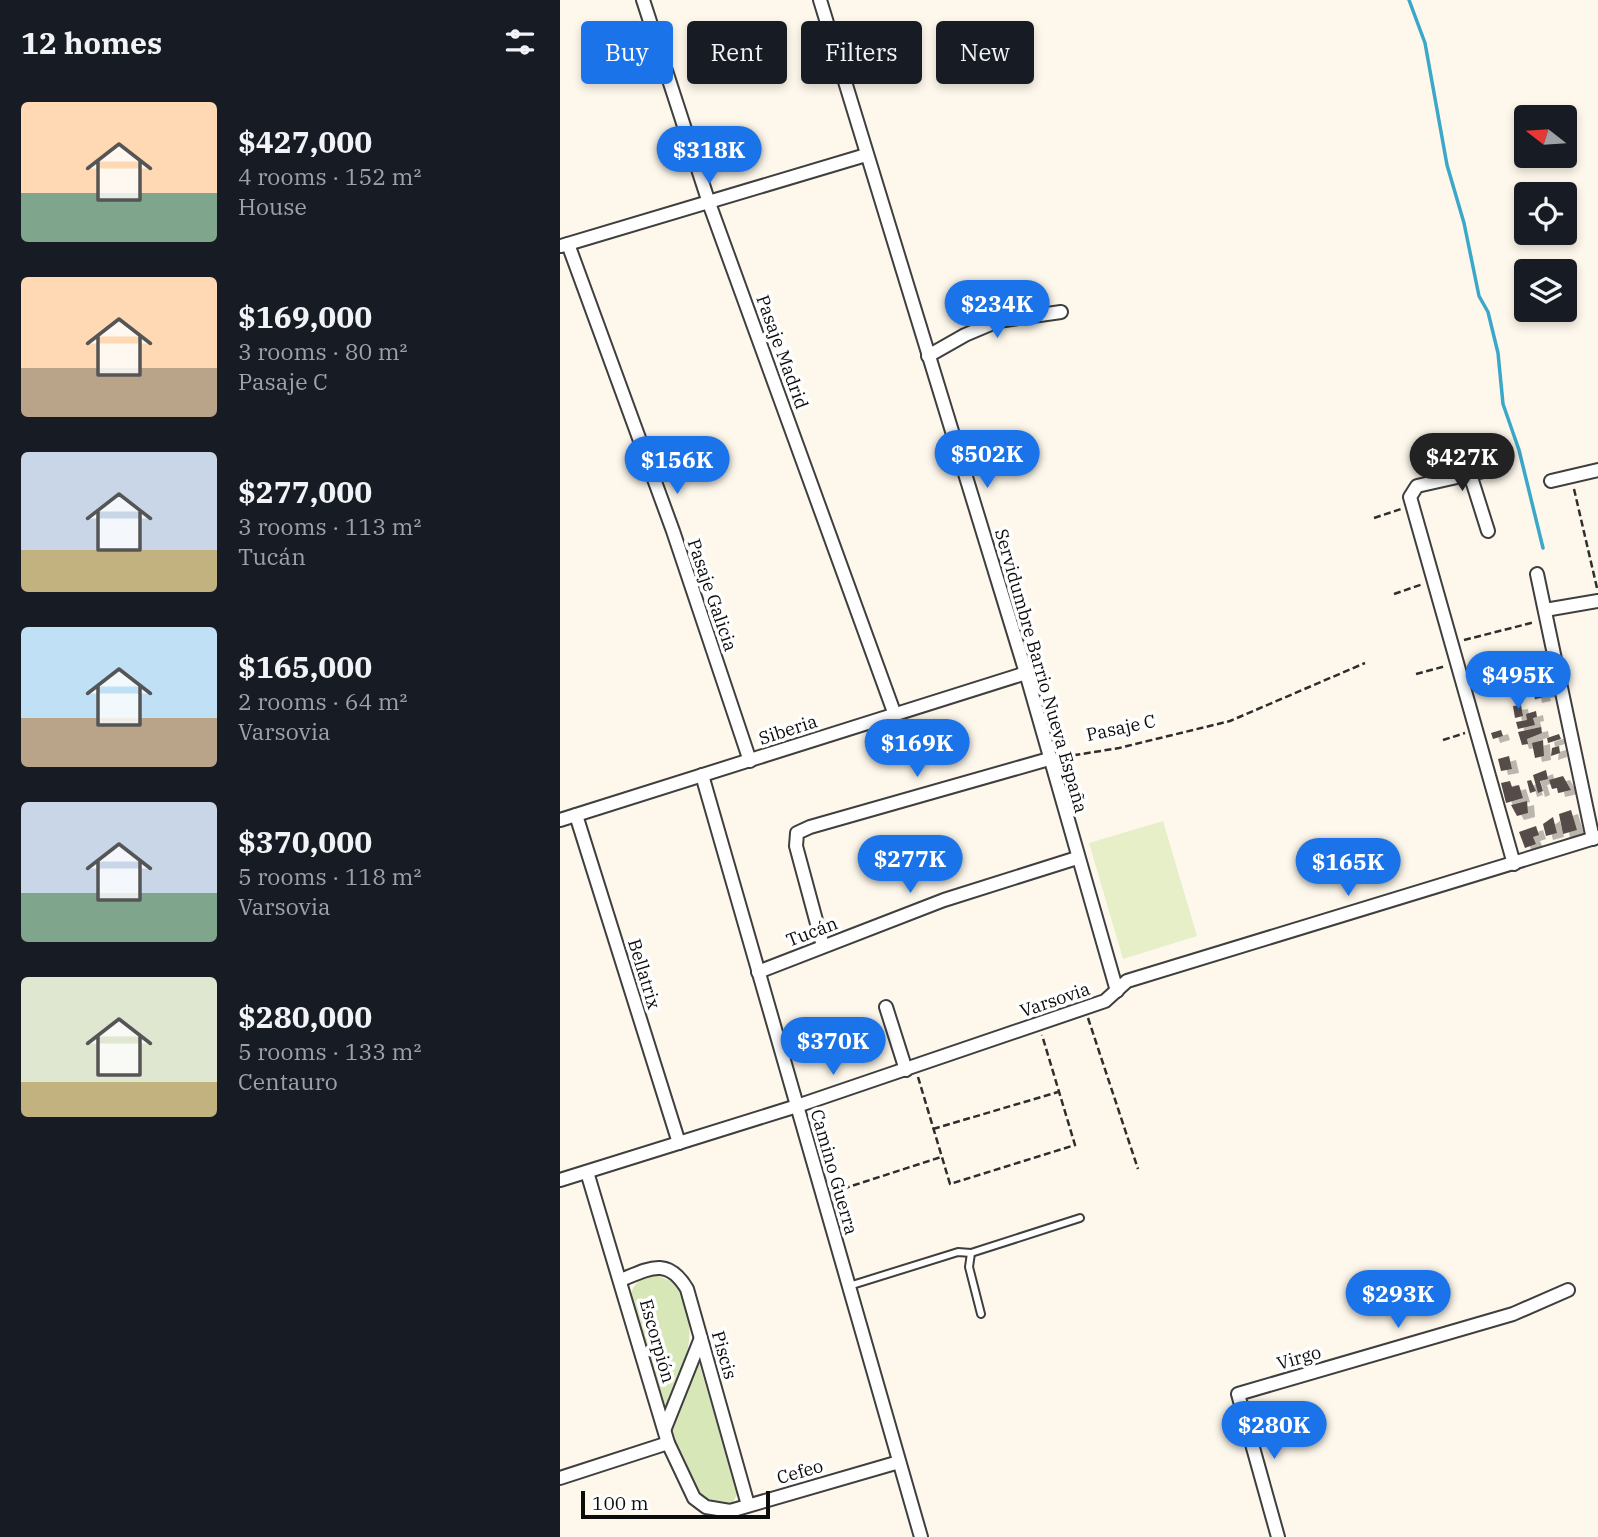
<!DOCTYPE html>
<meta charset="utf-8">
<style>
body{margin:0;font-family:"IBM Plex Serif",serif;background:#20242c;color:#f1f3f6;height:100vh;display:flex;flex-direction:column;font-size:26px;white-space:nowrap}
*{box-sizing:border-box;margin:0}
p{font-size:23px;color:#9ea1a6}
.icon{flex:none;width:38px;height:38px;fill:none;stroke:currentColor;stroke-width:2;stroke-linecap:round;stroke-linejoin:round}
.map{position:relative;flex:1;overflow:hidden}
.panel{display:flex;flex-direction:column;background:#171b24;width:560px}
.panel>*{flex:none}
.top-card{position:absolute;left:21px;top:21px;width:665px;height:63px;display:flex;gap:14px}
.needle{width:46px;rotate:287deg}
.controls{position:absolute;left:954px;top:105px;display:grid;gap:14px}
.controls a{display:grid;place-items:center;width:63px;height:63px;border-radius:7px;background:#171b24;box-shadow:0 4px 10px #0003;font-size:35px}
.scale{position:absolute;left:21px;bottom:18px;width:189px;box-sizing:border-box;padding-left:7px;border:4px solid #0c0c0c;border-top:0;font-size:19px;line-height:24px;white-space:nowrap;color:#0c0c0c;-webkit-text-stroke:5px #fff;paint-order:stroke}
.price{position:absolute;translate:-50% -60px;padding:0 16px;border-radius:24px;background:#1a73e8;color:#fff;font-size:23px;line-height:46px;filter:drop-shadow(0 2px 4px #0008)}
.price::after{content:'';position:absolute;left:50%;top:42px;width:21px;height:16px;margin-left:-10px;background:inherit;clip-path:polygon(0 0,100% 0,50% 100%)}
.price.current{background:#222;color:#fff}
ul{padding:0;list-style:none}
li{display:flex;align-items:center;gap:21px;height:175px;padding:0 21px}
li span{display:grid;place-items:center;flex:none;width:196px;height:140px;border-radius:7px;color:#555}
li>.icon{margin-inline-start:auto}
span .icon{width:84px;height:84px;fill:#fffc;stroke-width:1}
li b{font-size:30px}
h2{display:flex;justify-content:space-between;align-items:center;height:84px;padding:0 21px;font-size:30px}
.chip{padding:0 24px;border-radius:7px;background:#171b24;box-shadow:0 4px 10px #0003;font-size:24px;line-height:63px}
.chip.current{background:#1a73e8;color:#fff}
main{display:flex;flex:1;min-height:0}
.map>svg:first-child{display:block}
.green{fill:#d8e7b7}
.pitch{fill:#e7efc8}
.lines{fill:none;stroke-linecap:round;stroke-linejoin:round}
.stream{stroke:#3ba7c9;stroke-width:3.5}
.building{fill:#544b49;filter:url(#shadow)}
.lane-casing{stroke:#3f3f3f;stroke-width:10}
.street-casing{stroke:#3f3f3f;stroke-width:16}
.path{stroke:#2e2e2e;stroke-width:2.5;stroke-dasharray:7 3.5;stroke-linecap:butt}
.lane{stroke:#fff;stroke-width:6}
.street{stroke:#fff;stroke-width:12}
.labels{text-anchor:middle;stroke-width:7;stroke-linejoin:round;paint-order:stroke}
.street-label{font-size:18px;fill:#0c0c0c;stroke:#fff}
</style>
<main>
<section class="panel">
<h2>12 homes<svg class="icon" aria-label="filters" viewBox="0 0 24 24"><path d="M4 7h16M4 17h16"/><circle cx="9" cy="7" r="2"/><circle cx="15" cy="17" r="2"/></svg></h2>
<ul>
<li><span style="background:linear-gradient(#ffd9b3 65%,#7fa58c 0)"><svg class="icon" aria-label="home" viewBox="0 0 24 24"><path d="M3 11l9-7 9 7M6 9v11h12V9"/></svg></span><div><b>$427,000</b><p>4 rooms · 152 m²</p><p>House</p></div></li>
<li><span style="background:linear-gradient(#ffd9b3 65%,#b9a48a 0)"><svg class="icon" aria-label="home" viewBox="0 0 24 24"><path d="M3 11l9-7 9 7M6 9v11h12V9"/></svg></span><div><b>$169,000</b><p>3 rooms · 80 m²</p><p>Pasaje C</p></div></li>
<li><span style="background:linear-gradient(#c9d6e8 70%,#c2b280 0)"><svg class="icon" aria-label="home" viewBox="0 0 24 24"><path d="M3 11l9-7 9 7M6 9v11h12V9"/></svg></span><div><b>$277,000</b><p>3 rooms · 113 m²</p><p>Tucán</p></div></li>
<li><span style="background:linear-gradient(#bfe0f5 65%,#b9a48a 0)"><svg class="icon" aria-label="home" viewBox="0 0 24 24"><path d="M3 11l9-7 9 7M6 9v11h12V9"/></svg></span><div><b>$165,000</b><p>2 rooms · 64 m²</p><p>Varsovia</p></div></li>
<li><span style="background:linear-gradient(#c9d6e8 65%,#7fa58c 0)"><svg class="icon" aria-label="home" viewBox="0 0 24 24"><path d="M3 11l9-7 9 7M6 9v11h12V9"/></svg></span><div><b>$370,000</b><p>5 rooms · 118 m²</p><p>Varsovia</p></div></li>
<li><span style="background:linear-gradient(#dfe7d0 75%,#c2b280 0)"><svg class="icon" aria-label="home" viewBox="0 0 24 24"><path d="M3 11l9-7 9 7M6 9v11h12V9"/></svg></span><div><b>$280,000</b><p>5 rooms · 133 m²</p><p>Centauro</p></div></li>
</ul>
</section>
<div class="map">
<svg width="1038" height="1537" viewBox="0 0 1038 1537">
<defs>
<filter id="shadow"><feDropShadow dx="7" dy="4" stdDeviation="0" flood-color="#0004"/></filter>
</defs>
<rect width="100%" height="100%" fill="#fef8ec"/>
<g class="green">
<path d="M94,1274L117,1284C142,1333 125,1361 107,1409L103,1407L71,1299C71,1284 80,1279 94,1274Z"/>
<polygon points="138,1360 178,1493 172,1504 145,1501 138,1495 111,1434"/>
</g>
<polygon class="pitch" points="603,821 637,936 563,959 529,843"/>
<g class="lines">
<polyline class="stream" points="849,0 865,43 887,165 904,223 919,296 928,312 938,353 943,404 959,450 983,548"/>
</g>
<g class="building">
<polygon points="987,683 989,693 983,694 984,697 975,699 974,694 968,696 966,687"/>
<polygon points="961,705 963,716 955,718 953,706"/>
<polygon points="976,711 977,717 973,718 975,725 958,729 956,722 967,720 966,714"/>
<polygon points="981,727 982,733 967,739 968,744 962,745 958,732"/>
<polygon points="941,730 943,736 933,739 931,733"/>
<polygon points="999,734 1001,739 988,743 987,738"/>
<polygon points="983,740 984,756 975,758 972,743"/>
<polygon points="999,746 1000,753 991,756 992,748"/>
<polygon points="949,756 952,769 941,771 938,759"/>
<polygon points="986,770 988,779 980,781 983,791 978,793 973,775"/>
<polygon points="1003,776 1011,790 998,793 997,788 992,789 989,780"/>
<polygon points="971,780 976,791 970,793 967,781"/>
<polygon points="950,781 952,787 959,785 963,798 946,803 941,783"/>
<polygon points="967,801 968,813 957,816 951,805"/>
<polygon points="1011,810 1017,830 1003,834 999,814"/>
<polygon points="993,817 997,833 986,836 983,824"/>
<polygon points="976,826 979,835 973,837 976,844 965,848 959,832"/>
</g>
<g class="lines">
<g class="lane-casing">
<g id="lane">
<polyline points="411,1253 409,1267 421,1314"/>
<polyline points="289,1286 398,1252 411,1253 520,1218"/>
</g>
</g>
<g class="street-casing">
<g id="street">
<polyline points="83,0 149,203 335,715"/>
<polyline points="260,0 466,673 557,991"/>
<polyline points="8,244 113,531 190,761"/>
<polyline points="1,246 306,155"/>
<polyline points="368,356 405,335 438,321 501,312"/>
<polyline points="937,468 857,486 850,497 954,864"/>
<polyline points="910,474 928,531"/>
<polyline points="991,481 1038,470"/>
<polyline points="977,574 1033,839"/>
<polyline points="985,610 1038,601"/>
<polyline points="142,775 361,1537"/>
<polyline points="16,815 119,1143"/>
<polyline points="0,820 466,673"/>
<polyline points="263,946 236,846 237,833 250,827 489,759"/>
<polyline points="198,972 384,900 517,858"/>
<polyline points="326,1007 346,1070"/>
<polyline points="27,1172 108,1443 134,1498 146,1507 170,1511 339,1462"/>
<polyline points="0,1180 237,1106 545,1001 567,981 1038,837"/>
<path d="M61,1280C90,1268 108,1257 127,1289L188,1505"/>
<polyline points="105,1428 141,1338"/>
<polyline points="0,1478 108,1443"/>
<polyline points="718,1537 678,1394 953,1314 1008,1290"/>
</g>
</g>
<g class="path">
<polyline points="1014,489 1037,588"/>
<polyline points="814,518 841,509"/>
<polyline points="834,594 863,584"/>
<polyline points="904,640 975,622"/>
<polyline points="856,674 886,666"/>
<polyline points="883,740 905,733"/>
<polyline points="503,757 559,748 670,721 805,663"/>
<polyline points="528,1018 578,1169"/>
<polyline points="358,1077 390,1184 515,1145 482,1035"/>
<polyline points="373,1129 498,1092"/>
<polyline points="273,1192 381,1157"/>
</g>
<use href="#lane" class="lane"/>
<use href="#street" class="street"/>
</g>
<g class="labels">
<g class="street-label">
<text transform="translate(222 352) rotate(70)" y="6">Pasaje Madrid</text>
<text transform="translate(152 595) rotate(71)" y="6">Pasaje Galicia</text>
<text transform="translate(481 671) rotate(74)" y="6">Servidumbre Barrio Nueva España</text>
<text transform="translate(561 728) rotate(-12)" y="6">Pasaje C</text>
<text transform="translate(228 730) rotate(-18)" y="6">Siberia</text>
<text transform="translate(252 932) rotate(-21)" y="6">Tucán</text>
<text transform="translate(84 974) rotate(73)" y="6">Bellatrix</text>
<text transform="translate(495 1000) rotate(-19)" y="6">Varsovia</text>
<text transform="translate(274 1172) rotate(74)" y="6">Camino Guerra</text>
<text transform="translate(97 1341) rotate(74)" y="6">Escorpión</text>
<text transform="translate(164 1355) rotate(74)" y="6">Piscis</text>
<text transform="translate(739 1358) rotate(-16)" y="6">Virgo</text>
<text transform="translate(240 1472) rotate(-16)" y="6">Cefeo</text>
</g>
</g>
</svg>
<div class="controls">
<a><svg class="needle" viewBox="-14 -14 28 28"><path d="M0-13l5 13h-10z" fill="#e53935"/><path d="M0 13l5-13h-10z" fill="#9ea1a6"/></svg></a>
<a><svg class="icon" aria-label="locate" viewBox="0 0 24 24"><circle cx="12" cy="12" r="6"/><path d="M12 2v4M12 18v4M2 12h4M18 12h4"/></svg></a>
<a><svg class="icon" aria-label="layers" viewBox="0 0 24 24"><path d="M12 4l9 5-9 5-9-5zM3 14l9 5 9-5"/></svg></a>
</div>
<div class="scale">100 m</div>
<b class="price" style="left:149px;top:186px">$318K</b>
<b class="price" style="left:437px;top:340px">$234K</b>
<b class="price" style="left:427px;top:490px">$502K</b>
<b class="price current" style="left:902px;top:493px">$427K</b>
<b class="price" style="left:117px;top:496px">$156K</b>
<b class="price" style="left:958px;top:711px">$495K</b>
<b class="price" style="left:357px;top:779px">$169K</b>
<b class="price" style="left:350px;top:895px">$277K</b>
<b class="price" style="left:788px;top:898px">$165K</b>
<b class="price" style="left:273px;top:1077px">$370K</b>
<b class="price" style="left:838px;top:1330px">$293K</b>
<b class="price" style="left:714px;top:1461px">$280K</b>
<div class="top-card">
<a class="chip current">Buy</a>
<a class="chip">Rent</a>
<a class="chip">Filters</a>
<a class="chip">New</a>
</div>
</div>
</main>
